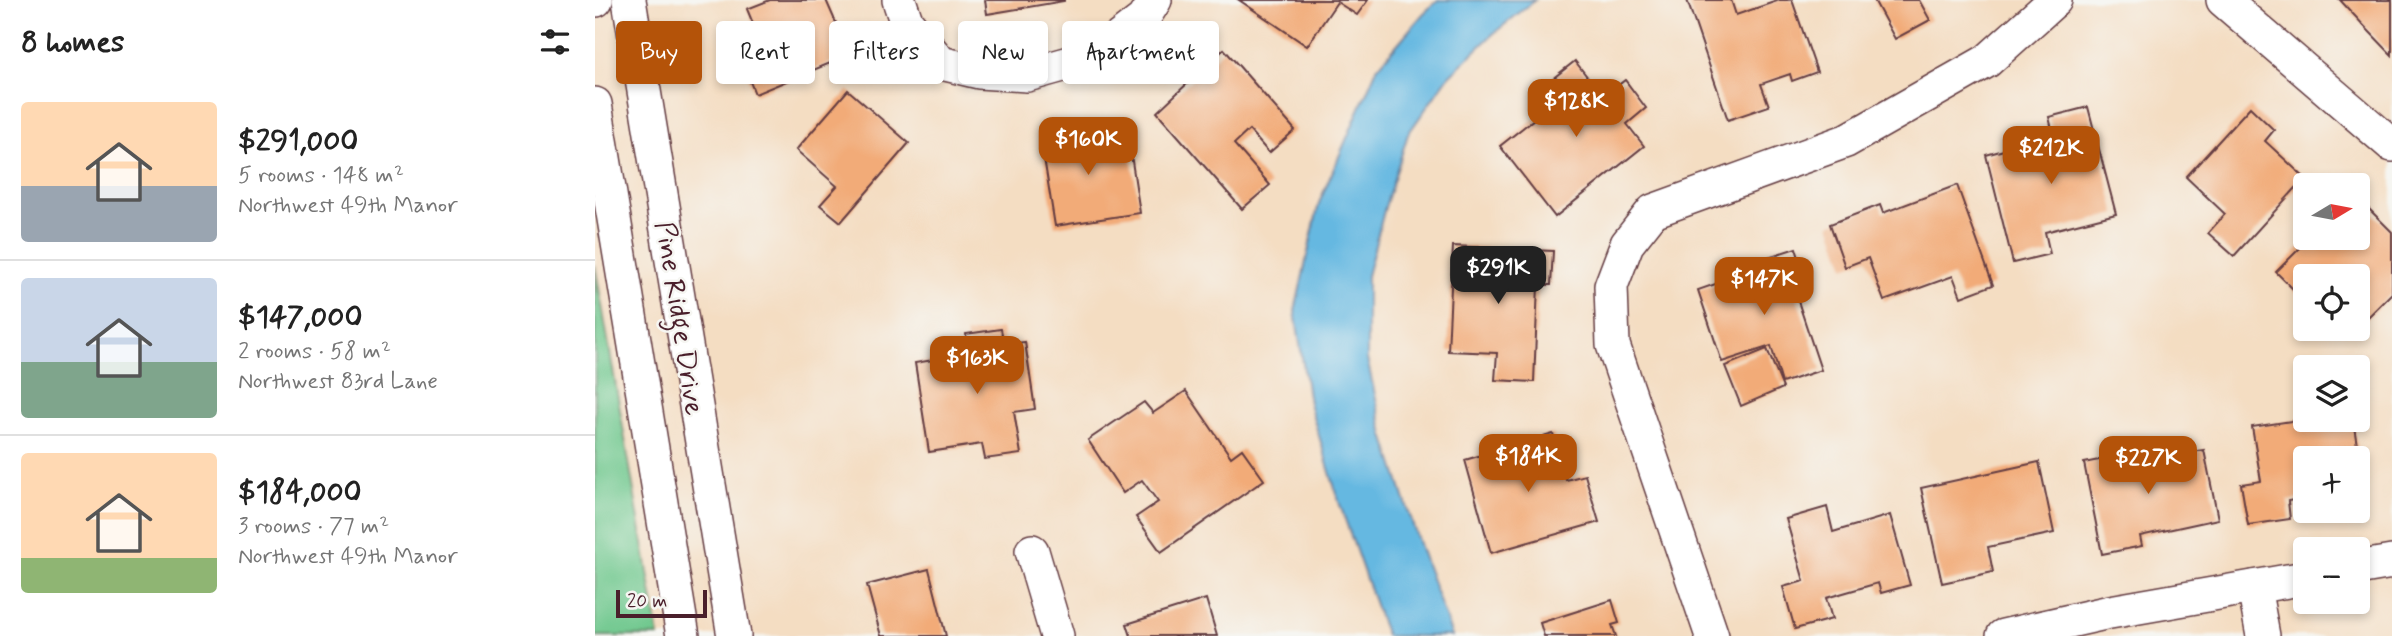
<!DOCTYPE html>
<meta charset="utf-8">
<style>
body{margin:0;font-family:Mynerve,sans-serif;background:#f6f6f6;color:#222;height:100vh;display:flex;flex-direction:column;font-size:26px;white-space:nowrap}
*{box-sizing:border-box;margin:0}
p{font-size:23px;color:#767676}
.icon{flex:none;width:38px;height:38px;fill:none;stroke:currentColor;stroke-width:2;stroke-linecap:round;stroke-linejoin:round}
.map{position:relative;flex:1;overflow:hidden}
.sheet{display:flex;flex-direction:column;background:#fff;width:595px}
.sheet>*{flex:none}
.banner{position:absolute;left:21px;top:21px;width:665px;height:63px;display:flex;gap:14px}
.needle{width:46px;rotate:80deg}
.tools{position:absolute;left:1698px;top:173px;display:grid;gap:14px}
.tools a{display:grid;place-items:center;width:77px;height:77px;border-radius:7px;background:#fff;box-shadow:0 4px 10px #0003;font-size:35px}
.scale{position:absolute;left:21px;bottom:18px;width:91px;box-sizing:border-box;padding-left:7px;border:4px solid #4a1f2b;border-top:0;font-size:19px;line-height:24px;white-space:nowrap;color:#4a1f2b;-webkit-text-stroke:5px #f6f6f2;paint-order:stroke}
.price{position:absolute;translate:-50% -60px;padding:0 16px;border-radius:14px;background:#b45309;color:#fff;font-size:23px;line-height:46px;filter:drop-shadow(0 2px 4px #0008)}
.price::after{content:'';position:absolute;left:50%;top:42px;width:21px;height:16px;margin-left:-10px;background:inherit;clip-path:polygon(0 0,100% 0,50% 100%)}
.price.selected{background:#222;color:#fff}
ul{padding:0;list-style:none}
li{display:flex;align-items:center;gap:21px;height:175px;padding:0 21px}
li+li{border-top:2px solid #e0e0e0}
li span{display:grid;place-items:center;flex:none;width:196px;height:140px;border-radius:7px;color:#555}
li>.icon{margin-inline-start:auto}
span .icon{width:84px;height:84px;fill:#fffc;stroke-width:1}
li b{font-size:30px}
h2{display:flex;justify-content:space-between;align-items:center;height:84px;padding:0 21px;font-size:30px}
.pill{padding:0 24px;border-radius:7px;background:#fff;box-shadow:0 4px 10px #0003;font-size:24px;line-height:63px}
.pill.selected{background:#b45309;color:#fff}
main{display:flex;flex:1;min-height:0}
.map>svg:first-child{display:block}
.green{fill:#6fc88e;stroke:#5c745c;stroke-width:2}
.water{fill:#65b8e1;stroke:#586c86;stroke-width:2}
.building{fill:#f2ab78}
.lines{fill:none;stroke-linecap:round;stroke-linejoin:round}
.minor-casing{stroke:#643c42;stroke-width:36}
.minor{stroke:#fff;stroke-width:33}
.labels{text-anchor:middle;stroke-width:5;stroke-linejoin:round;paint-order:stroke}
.street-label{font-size:28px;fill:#4a1f2b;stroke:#f6f6f2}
</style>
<main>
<section class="sheet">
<h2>8 homes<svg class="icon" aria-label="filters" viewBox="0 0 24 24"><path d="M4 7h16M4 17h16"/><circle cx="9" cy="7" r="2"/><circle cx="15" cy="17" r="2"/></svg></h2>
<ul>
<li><span style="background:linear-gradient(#ffd9b3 60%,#9aa5b1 0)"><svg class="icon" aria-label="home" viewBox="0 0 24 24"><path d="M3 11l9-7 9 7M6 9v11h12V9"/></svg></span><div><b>$291,000</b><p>5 rooms · 148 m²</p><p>Northwest 49th Manor</p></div></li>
<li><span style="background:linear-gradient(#c9d6e8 60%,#7fa58c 0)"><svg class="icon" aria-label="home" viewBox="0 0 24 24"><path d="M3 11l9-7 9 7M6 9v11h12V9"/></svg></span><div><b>$147,000</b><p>2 rooms · 58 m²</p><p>Northwest 83rd Lane</p></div></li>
<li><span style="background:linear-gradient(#ffd9b3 75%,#8fb573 0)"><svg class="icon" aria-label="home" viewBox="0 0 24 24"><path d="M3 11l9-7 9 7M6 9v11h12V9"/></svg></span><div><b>$184,000</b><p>3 rooms · 77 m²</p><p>Northwest 49th Manor</p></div></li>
</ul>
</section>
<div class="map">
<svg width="1797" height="636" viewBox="0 0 1797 636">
<rect width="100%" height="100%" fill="#f6f6f2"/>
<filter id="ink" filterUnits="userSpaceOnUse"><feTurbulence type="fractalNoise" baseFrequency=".0143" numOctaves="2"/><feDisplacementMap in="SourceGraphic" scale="14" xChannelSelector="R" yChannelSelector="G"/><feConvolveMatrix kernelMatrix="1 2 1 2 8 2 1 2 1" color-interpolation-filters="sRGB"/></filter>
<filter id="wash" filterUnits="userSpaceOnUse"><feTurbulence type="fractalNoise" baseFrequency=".00686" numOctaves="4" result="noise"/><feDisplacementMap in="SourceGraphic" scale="28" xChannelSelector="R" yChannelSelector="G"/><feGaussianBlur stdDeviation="1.57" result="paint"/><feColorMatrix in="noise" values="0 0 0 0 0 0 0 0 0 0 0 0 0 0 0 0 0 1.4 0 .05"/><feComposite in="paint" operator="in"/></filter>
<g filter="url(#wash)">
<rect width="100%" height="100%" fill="#f4ddc2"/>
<polygon class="green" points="0,265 64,636 0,636"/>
<polygon class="water" points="843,0 940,0 898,34 854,76 813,134 790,207 772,276 772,359 789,435 826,550 857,636 791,636 744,502 714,403 700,311 724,203 782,68 828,14"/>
<g id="blocks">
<g class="building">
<polygon points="175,0 231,0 255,55 160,94 150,69 173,60 152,9"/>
<polygon points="390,0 469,0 469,1 392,14"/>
<polygon points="644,0 773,0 762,15 742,2 712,46"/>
<polygon points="1092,0 1136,0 1141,15 1185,0 1197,0 1222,72 1197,81 1195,74 1166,84 1174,106 1133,120"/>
<polygon points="1279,0 1324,0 1335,20 1300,39"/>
<polygon points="1745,0 1797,0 1797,55 1771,28"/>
<polygon points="629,49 700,130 674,153 654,130 639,144 675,185 647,209 562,112"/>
<polygon points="980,61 1008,97 1030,80 1051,108 1032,124 1049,146 960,217 905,146 964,99 951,84"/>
<polygon points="253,90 314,143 246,222 225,205 242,186 201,150"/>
<polygon points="1493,107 1521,214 1450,232 1455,254 1418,263 1391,155 1430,144 1435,162 1463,154 1454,117"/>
<polygon points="1655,107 1679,130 1670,141 1710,178 1639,256 1613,233 1630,214 1591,177"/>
<polygon points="501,125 505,152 535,148 545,213 460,226 445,133"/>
<polygon points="1362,185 1398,285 1366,297 1358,276 1289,301 1273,258 1250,267 1235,224 1285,205 1288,213"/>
<polygon points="1762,197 1797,232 1797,293 1762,328 1762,276 1710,276 1710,301 1681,272 1715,238 1762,238"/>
<polygon points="858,246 958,251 956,285 943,285 939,382 900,380 902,353 853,351"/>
<polygon points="1201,248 1212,284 1199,289 1226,370 1187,383 1176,346 1127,362 1103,290 1132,280 1135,291 1167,281 1161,261"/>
<polygon points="406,329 409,345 430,342 440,409 419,412 426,454 390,459 387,444 334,452 320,363 374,354 371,334"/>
<polygon points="1172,349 1188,388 1146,406 1130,366"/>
<polygon points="591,391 636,457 647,449 669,480 566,552 541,517 563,502 547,480 528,493 493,440 549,402 558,413"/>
<polygon points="1710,419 1758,420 1764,458 1710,458 1710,498 1693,501 1695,519 1653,525 1646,484 1666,481 1657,427"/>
<polygon points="958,434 971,480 990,475 1004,522 896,553 870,460"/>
<polygon points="1554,450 1556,459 1609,450 1623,519 1545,536 1547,546 1507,554 1489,463"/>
<polygon points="1762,460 1768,489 1762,490"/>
<polygon points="1444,462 1459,533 1393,547 1398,572 1347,583 1326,488"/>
<polygon points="1232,507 1238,532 1295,515 1315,585 1286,593 1283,583 1231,598 1237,619 1200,629 1188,587 1209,581 1191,519"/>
<polygon points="334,569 351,636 286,636 272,585"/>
<polygon points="611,599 622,636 536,636 532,624"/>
<polygon points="1017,600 1024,623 1017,625 1021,636 949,636 945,623"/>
</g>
</g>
</g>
<g filter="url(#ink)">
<use href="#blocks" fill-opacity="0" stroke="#643c42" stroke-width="2"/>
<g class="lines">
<g class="minor-casing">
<g id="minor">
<polyline points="0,0 1,0"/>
<polyline points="34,0 139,636"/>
<polyline points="304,0 311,21 346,63 384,72 432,75 500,56 548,19 560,0"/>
<polyline points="1628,0 1797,145"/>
<polyline points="0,104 88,636"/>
<polyline points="437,551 462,636"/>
<polyline points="1762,568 1797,562"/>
<polyline points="1659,587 1668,636"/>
<polyline points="1117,636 1018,345 1016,286 1032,244 1058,211 1251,141 1392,61 1460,0"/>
<polyline points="1408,636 1515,612 1710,578"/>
</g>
</g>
<use href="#minor" class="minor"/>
</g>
</g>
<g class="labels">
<g class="street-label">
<text transform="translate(86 318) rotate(81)" y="10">Pine Ridge Drive</text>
</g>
</g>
</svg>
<div class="tools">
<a><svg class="needle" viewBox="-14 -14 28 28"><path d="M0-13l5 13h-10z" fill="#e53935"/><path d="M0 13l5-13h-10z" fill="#767676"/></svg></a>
<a><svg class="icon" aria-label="locate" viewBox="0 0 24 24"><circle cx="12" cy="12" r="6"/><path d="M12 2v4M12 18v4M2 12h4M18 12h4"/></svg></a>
<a><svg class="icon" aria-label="layers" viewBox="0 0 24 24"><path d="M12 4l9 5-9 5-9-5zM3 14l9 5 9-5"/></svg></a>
<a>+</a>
<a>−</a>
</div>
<div class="scale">20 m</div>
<b class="price" style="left:981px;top:139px">$128K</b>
<b class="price" style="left:493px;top:177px">$160K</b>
<b class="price" style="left:1456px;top:186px">$212K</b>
<b class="price selected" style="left:903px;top:306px">$291K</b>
<b class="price" style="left:1169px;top:317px">$147K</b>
<b class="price" style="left:382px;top:396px">$163K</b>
<b class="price" style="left:933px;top:494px">$184K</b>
<b class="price" style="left:1553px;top:496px">$227K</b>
<div class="banner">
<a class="pill selected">Buy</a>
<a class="pill">Rent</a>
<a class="pill">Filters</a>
<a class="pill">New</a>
<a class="pill">Apartment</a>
</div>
</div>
</main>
